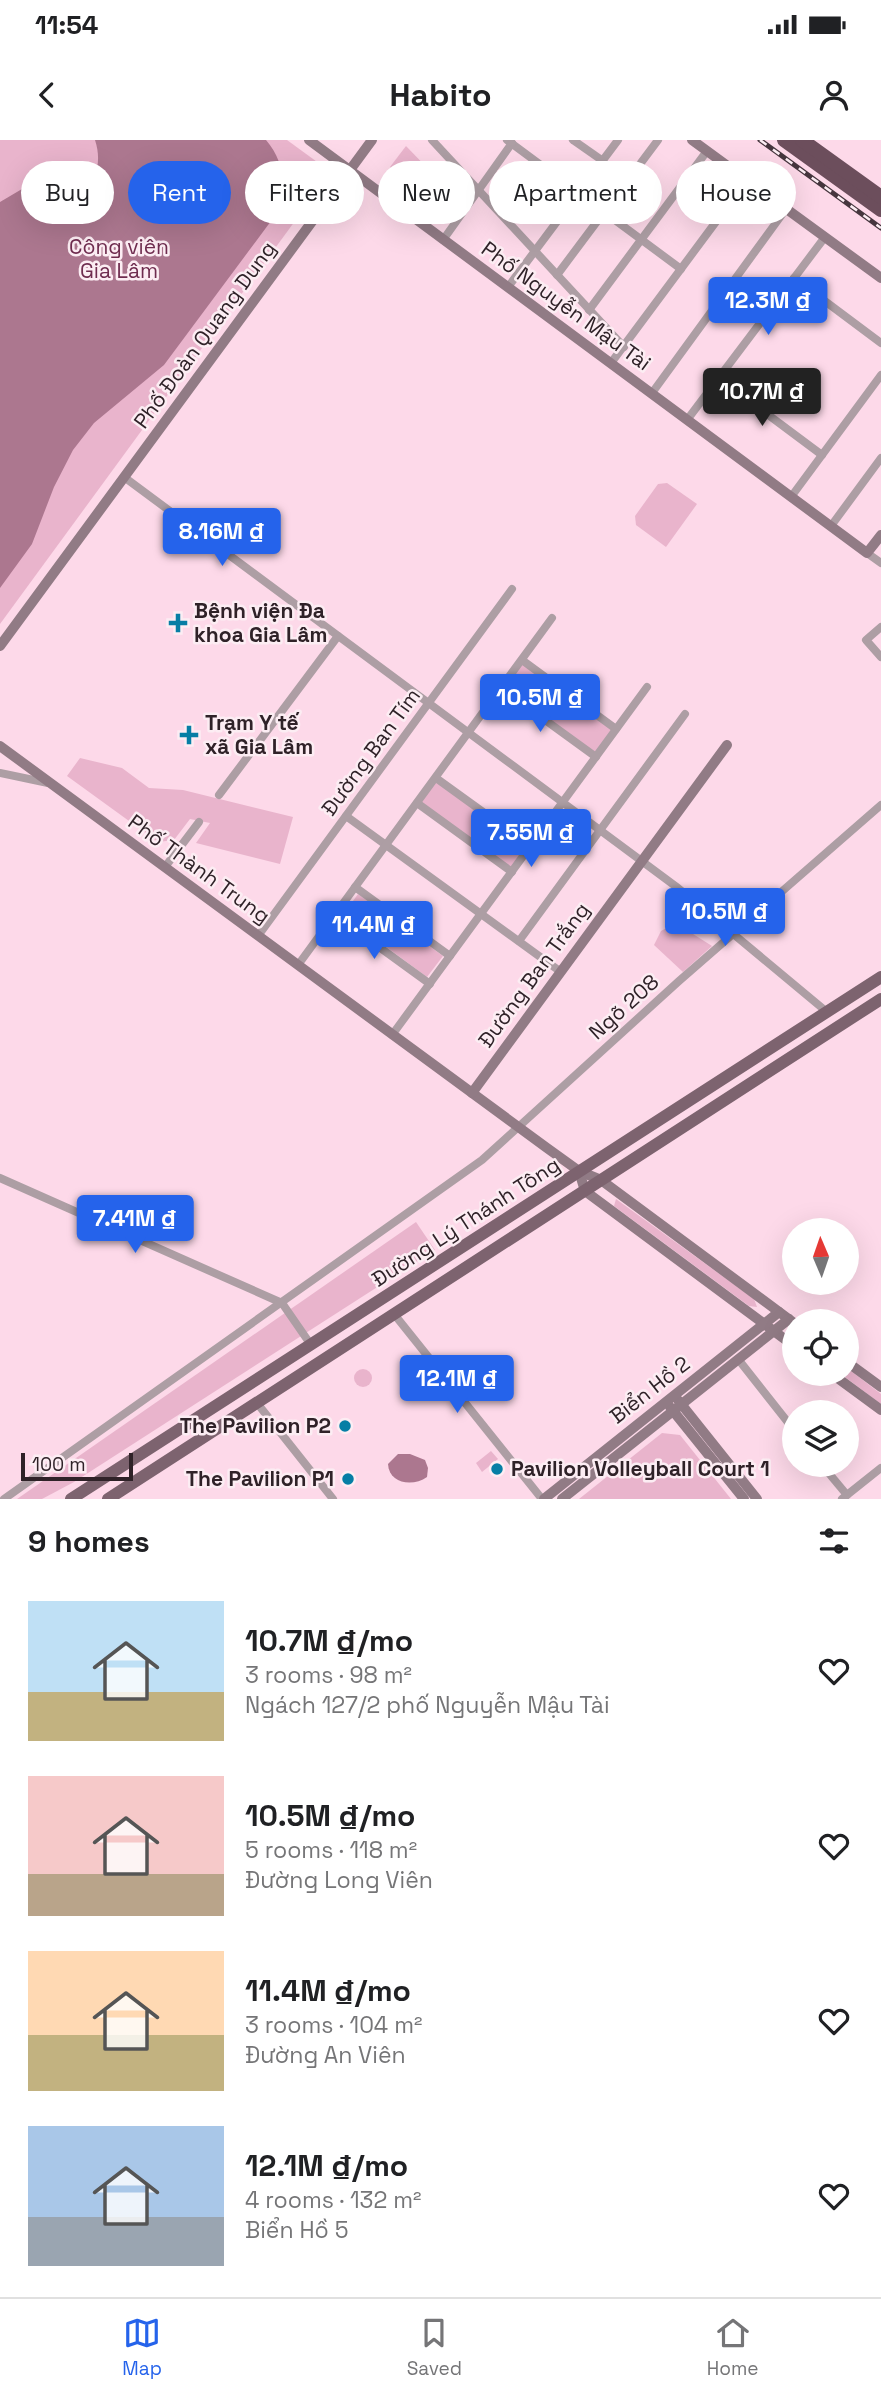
<!DOCTYPE html>
<meta charset="utf-8">
<style>
body{margin:0;font-family:"Space Grotesk",sans-serif;background:#f6f6f6;color:#202124;height:100vh;display:flex;flex-direction:column;font-size:26px;white-space:nowrap}
*{box-sizing:border-box;margin:0}
p{font-size:23px;color:#757577}
.icon{flex:none;width:38px;height:38px;fill:none;stroke:currentColor;stroke-width:2;stroke-linecap:round;stroke-linejoin:round}
.map{position:relative;height:1359px;overflow:hidden}
.details{display:flex;flex-direction:column;background:#fff;flex:1}
.details>*{flex:none}
.banner{position:absolute;left:21px;top:21px;width:840px;height:63px;display:flex;gap:14px}
.needle{width:46px;rotate:358deg}
.buttons{position:absolute;left:782px;top:1078px;display:grid;gap:14px}
.buttons a{display:grid;place-items:center;width:77px;height:77px;border-radius:50%;background:#fff;box-shadow:0 7px 28px #0002;font-size:35px}
.scale{position:absolute;left:21px;bottom:18px;width:112px;box-sizing:border-box;padding-left:7px;border:4px solid #2f2228;border-top:0;font-size:19px;line-height:24px;white-space:nowrap;color:#2f2228;-webkit-text-stroke:5px #fcedf3;paint-order:stroke}
.price{position:absolute;translate:-50% -60px;padding:0 16px;border-radius:7px;background:#2563eb;color:#fff;font-size:23px;line-height:46px;filter:drop-shadow(0 2px 4px #0008)}
.price::after{content:'';position:absolute;left:50%;top:42px;width:21px;height:16px;margin-left:-10px;background:inherit;clip-path:polygon(0 0,100% 0,50% 100%)}
.price.current{background:#222;color:#fff}
ul{padding:0;list-style:none}
li{display:flex;align-items:center;gap:21px;height:175px;padding:0 28px}
li span{display:grid;place-items:center;flex:none;width:196px;height:140px;border-radius:0px;color:#555}
li>.icon{margin-inline-start:auto}
span .icon{width:84px;height:84px;fill:#fffc;stroke-width:1}
li b{font-size:30px}
h2{display:flex;justify-content:space-between;align-items:center;height:84px;padding:0 28px;font-size:30px}
.tag{padding:0 24px;border-radius:32px;background:#fff;box-shadow:0 7px 28px #0002;font-size:24px;line-height:63px}
.tag.current{background:#2563eb;color:#fff}
.status{display:flex;justify-content:space-between;align-items:center;height:49px;padding:0 35px;background:#fff;direction:ltr}
.status svg{height:19px;fill:currentColor}
header{display:flex;justify-content:space-between;align-items:center;height:91px;padding:0 28px;background:#fff;font-size:32px;font-weight:700}
.dock{display:flex;justify-content:space-around;align-items:center;height:98px;border-top:2px solid #e0e0e0;background:#fff;font-size:19px;color:#757577}
.dock a{display:grid;justify-items:center;gap:4px}
.dock .current{color:#2563eb}
.map>svg:first-child{display:block}
.green{fill:#e9b4cc}
.water{fill:#ac778f}
.lines{fill:none;stroke-linecap:round;stroke-linejoin:round}
.street{stroke:#ad9ea4;stroke-width:8}
.secondary{stroke:#917b85;stroke-width:10}
.primary{stroke:#7d636f;stroke-width:12}
.highway{stroke:#6c4e5c;stroke-width:14}
.rail-casing{stroke:#46363e;stroke-width:5}
.rail{stroke:#fcedf3;stroke-width:2.5;stroke-dasharray:8;stroke-linecap:butt}
.poi-dot{fill:#067ea5;stroke:#fcedf3;stroke-width:2.5}
.labels{text-anchor:middle;stroke-width:5;stroke-linejoin:round;paint-order:stroke}
.park-label{font-size:21px;fill:#6f2c4f;stroke:#fcedf3}
.street-label{font-size:21px;fill:#2f2228;stroke:#fcedf3}
.poi-label{font-size:21px;font-weight:bold;fill:#2f2228;stroke:#fcedf3;text-anchor:start}
</style>
<div class="status"><b>11:54</b><svg viewBox="0 0 49 12"><path d="M0 12V9h3v3zM5 12V6h3v6zM10 12V3h3v9zM15 12V0h3v12zM26 1h20v11H26zM47 4h2v5h-2z"/></svg></div>
<header><svg class="icon" aria-label="back" viewBox="0 0 24 24"><path d="M15 5l-7 7 7 7"/></svg>Habito<svg class="icon" aria-label="person" viewBox="0 0 24 24"><circle cx="12" cy="8" r="4"/><path d="M4 21q1-7 8-7t8 7"/></svg></header>
<div class="map">
<svg width="881" height="1359" viewBox="0 0 881 1359">
<rect width="100%" height="100%" fill="#fdd9e9"/>
<g class="green">
<polygon points="0,0 287,0 324,27 325,40 0,484"/>
<polygon points="406,6 462,64 454,76 390,27"/>
<polygon points="667,343 697,364 666,407 636,385 635,376 658,344"/>
<polygon points="522,520 616,589 595,617 501,548"/>
<polygon points="80,618 122,628 149,648 183,650 293,677 280,724 196,703 210,683 190,679 174,700 158,702 67,636"/>
<polygon points="436,638 530,706 512,732 417,663"/>
<polygon points="358,754 443,816 427,837 343,775"/>
<polygon points="670,786 693,794 712,806 683,832 654,805 661,791"/>
<polygon points="616,1059 754,1159 757,1167 749,1166 614,1066"/>
<polygon points="416,1082 435,1110 74,1342 42,1359 17,1359"/>
<polygon points="847,1228 881,1254 881,1264 841,1234 847,1234"/>
<circle cx="363" cy="1238" r="9"/>
<polygon points="662,1293 680,1295 731,1359 579,1359"/>
<polygon points="491,1311 498,1319 482,1332 476,1323"/>
</g>
<g class="water">
<path d="M95,0H266C287,24 287,55 271,81L164,225L94,283L73,310L54,347L32,404L0,448V62L22,49C61,79 111,48 95,0Z"/>
<path d="M398,1314H410L425,1320L428,1328L427,1337C413,1347 389,1344 388,1324Z"/>
</g>
<g class="lines">
<g class="street">
<polyline points="432,0 624,207"/>
<polyline points="507,0 681,129"/>
<polyline points="573,0 603,21"/>
<polyline points="443,100 512,3"/>
<polyline points="557,135 658,0"/>
<polyline points="794,138 881,203"/>
<polyline points="508,147 618,0"/>
<polyline points="589,170 707,11"/>
<polyline points="611,223 747,40"/>
<polyline points="719,238 822,315"/>
<polyline points="652,253 786,69"/>
<polyline points="687,280 825,97"/>
<polyline points="124,337 678,748 827,872"/>
<polyline points="791,357 881,235"/>
<polyline points="831,386 881,318"/>
<polyline points="867,413 881,423"/>
<polyline points="881,487 866,500 881,517"/>
<polyline points="522,520 616,589"/>
<polyline points="501,548 596,617"/>
<polyline points="0,633 48,643"/>
<polyline points="436,638 530,706"/>
<polyline points="219,655 338,496"/>
<polyline points="417,663 512,732"/>
<polyline points="346,676 561,832"/>
<polyline points="165,727 199,682"/>
<polyline points="355,747 450,816"/>
<polyline points="335,775 430,844"/>
<polyline points="258,796 512,449"/>
<polyline points="519,801 685,574"/>
<polyline points="298,825 552,478"/>
<polyline points="392,895 647,547"/>
<polyline points="0,1038 282,1163 311,1205"/>
<polyline points="394,1174 542,1359"/>
<polyline points="738,1219 794,1290"/>
<polyline points="257,1263 333,1359"/>
<polyline points="822,1325 847,1355"/>
<polyline points="4,1359 482,1020 679,841 881,665"/>
<polyline points="842,1359 881,1328"/>
</g>
<g class="secondary">
<polyline points="309,0 867,413 881,395"/>
<polyline points="692,0 881,138"/>
<polyline points="0,506 372,0"/>
<polyline points="0,606 547,1008 579,1031 601,1040 794,1183"/>
<polyline points="472,953 727,605"/>
<polyline points="579,1031 585,1051 794,1206"/>
<polyline points="847,1222 881,1247"/>
<polyline points="832,1234 881,1270"/>
<polyline points="678,1260 757,1359"/>
<polyline points="670,1267 744,1359"/>
<polyline points="544,1359 779,1172"/>
<polyline points="562,1359 789,1179"/>
</g>
<g class="primary">
<polyline points="71,1359 881,837"/>
<polyline points="108,1359 881,859"/>
</g>
<g class="highway">
<polyline points="784,0 881,70"/>
<polyline points="802,0 881,57"/>
</g>
<g class="rail-casing">
<polyline id="rail" points="760,0 881,88"/>
</g>
<use href="#rail" class="rail"/>
</g>
<g class="poi-dot">
<path d="M174.5 472.5h7v7h7v7h-7v7h-7v-7h-7v-7h7z"/>
<path d="M185.5 584.5h7v7h7v7h-7v7h-7v-7h-7v-7h7z"/>
<circle cx="345" cy="1286" r="7"/>
<circle cx="497" cy="1329" r="7"/>
<circle cx="348" cy="1339" r="7"/>
</g>
<g class="labels">
<g class="park-label">
<text x="119" y="114">Công viên<tspan x="119" dy="24">Gia Lâm</tspan></text>
</g>
<g class="street-label">
<text transform="translate(566 166) rotate(36)" y="7">Phố Nguyễn Mậu Tài</text>
<text transform="translate(205 195) rotate(-54)" y="7">Phố Đoàn Quang Dung</text>
<text transform="translate(371 612) rotate(-54)" y="7">Đường Ban Tím</text>
<text transform="translate(199 729) rotate(36)" y="7">Phố Thành Trung</text>
<text transform="translate(534 835) rotate(-54)" y="7">Đường Ban Trắng</text>
<text transform="translate(624 867) rotate(-42)" y="7">Ngõ 208</text>
<text transform="translate(466 1082) rotate(-33)" y="7">Đường Lý Thánh Tông</text>
<text transform="translate(650 1250) rotate(-38)" y="7">Biển Hồ 2</text>
</g>
<g class="poi-label">
<text x="194" y="478">Bệnh viện Đa<tspan x="194" dy="24">khoa Gia Lâm</tspan></text>
<text x="205" y="590">Trạm Y tế<tspan x="205" dy="24">xã Gia Lâm</tspan></text>
<text x="331" y="1293" text-anchor="end">The Pavilion P2</text>
<text x="511" y="1336">Pavilion Volleyball Court 1</text>
<text x="334" y="1346" text-anchor="end">The Pavilion P1</text>
</g>
</g>
</svg>
<div class="buttons">
<a><svg class="needle" viewBox="-14 -14 28 28"><path d="M0-13l5 13h-10z" fill="#e53935"/><path d="M0 13l5-13h-10z" fill="#757577"/></svg></a>
<a><svg class="icon" aria-label="locate" viewBox="0 0 24 24"><circle cx="12" cy="12" r="6"/><path d="M12 2v4M12 18v4M2 12h4M18 12h4"/></svg></a>
<a><svg class="icon" aria-label="layers" viewBox="0 0 24 24"><path d="M12 4l9 5-9 5-9-5zM3 14l9 5 9-5"/></svg></a>
</div>
<div class="scale">100 m</div>
<b class="price" style="left:768px;top:197px">12.3M ₫</b>
<b class="price current" style="left:762px;top:288px">10.7M ₫</b>
<b class="price" style="left:222px;top:428px">8.16M ₫</b>
<b class="price" style="left:540px;top:594px">10.5M ₫</b>
<b class="price" style="left:531px;top:729px">7.55M ₫</b>
<b class="price" style="left:725px;top:808px">10.5M ₫</b>
<b class="price" style="left:374px;top:821px">11.4M ₫</b>
<b class="price" style="left:135px;top:1115px">7.41M ₫</b>
<b class="price" style="left:457px;top:1275px">12.1M ₫</b>
<div class="banner">
<a class="tag">Buy</a>
<a class="tag current">Rent</a>
<a class="tag">Filters</a>
<a class="tag">New</a>
<a class="tag">Apartment</a>
<a class="tag">House</a>
</div>
</div>
<section class="details">
<h2>9 homes<svg class="icon" aria-label="filters" viewBox="0 0 24 24"><path d="M4 7h16M4 17h16"/><circle cx="9" cy="7" r="2"/><circle cx="15" cy="17" r="2"/></svg></h2>
<ul>
<li><span style="background:linear-gradient(#bfe0f5 65%,#c2b280 0)"><svg class="icon" aria-label="home" viewBox="0 0 24 24"><path d="M3 11l9-7 9 7M6 9v11h12V9"/></svg></span><div><b>10.7M ₫/mo</b><p>3 rooms · 98 m²</p><p>Ngách 127/2 phố Nguyễn Mậu Tài</p></div><svg class="icon" aria-label="heart" viewBox="0 0 24 24"><path d="M12 20l-8-8c-3-5 5-10 8-4 3-6 11-1 8 4z"/></svg></li>
<li><span style="background:linear-gradient(#f6c9c9 70%,#b9a48a 0)"><svg class="icon" aria-label="home" viewBox="0 0 24 24"><path d="M3 11l9-7 9 7M6 9v11h12V9"/></svg></span><div><b>10.5M ₫/mo</b><p>5 rooms · 118 m²</p><p>Đường Long Viên</p></div><svg class="icon" aria-label="heart" viewBox="0 0 24 24"><path d="M12 20l-8-8c-3-5 5-10 8-4 3-6 11-1 8 4z"/></svg></li>
<li><span style="background:linear-gradient(#ffd9b3 60%,#c2b280 0)"><svg class="icon" aria-label="home" viewBox="0 0 24 24"><path d="M3 11l9-7 9 7M6 9v11h12V9"/></svg></span><div><b>11.4M ₫/mo</b><p>3 rooms · 104 m²</p><p>Đường An Viên</p></div><svg class="icon" aria-label="heart" viewBox="0 0 24 24"><path d="M12 20l-8-8c-3-5 5-10 8-4 3-6 11-1 8 4z"/></svg></li>
<li><span style="background:linear-gradient(#a9c7e8 65%,#9aa5b1 0)"><svg class="icon" aria-label="home" viewBox="0 0 24 24"><path d="M3 11l9-7 9 7M6 9v11h12V9"/></svg></span><div><b>12.1M ₫/mo</b><p>4 rooms · 132 m²</p><p>Biển Hồ 5</p></div><svg class="icon" aria-label="heart" viewBox="0 0 24 24"><path d="M12 20l-8-8c-3-5 5-10 8-4 3-6 11-1 8 4z"/></svg></li>
</ul>
</section>
<nav class="dock">
<a class="current"><svg class="icon" aria-label="map" viewBox="0 0 24 24"><path d="M3 6l6-2 6 2 6-2v14l-6 2-6-2-6 2zM9 4v14M15 6v14"/></svg>Map</a>
<a><svg class="icon" aria-label="saved" viewBox="0 0 24 24"><path d="M7 4h10v16l-5-4-5 4z"/></svg>Saved</a>
<a><svg class="icon" aria-label="home" viewBox="0 0 24 24"><path d="M3 11l9-7 9 7M6 9v11h12V9"/></svg>Home</a>
</nav>
